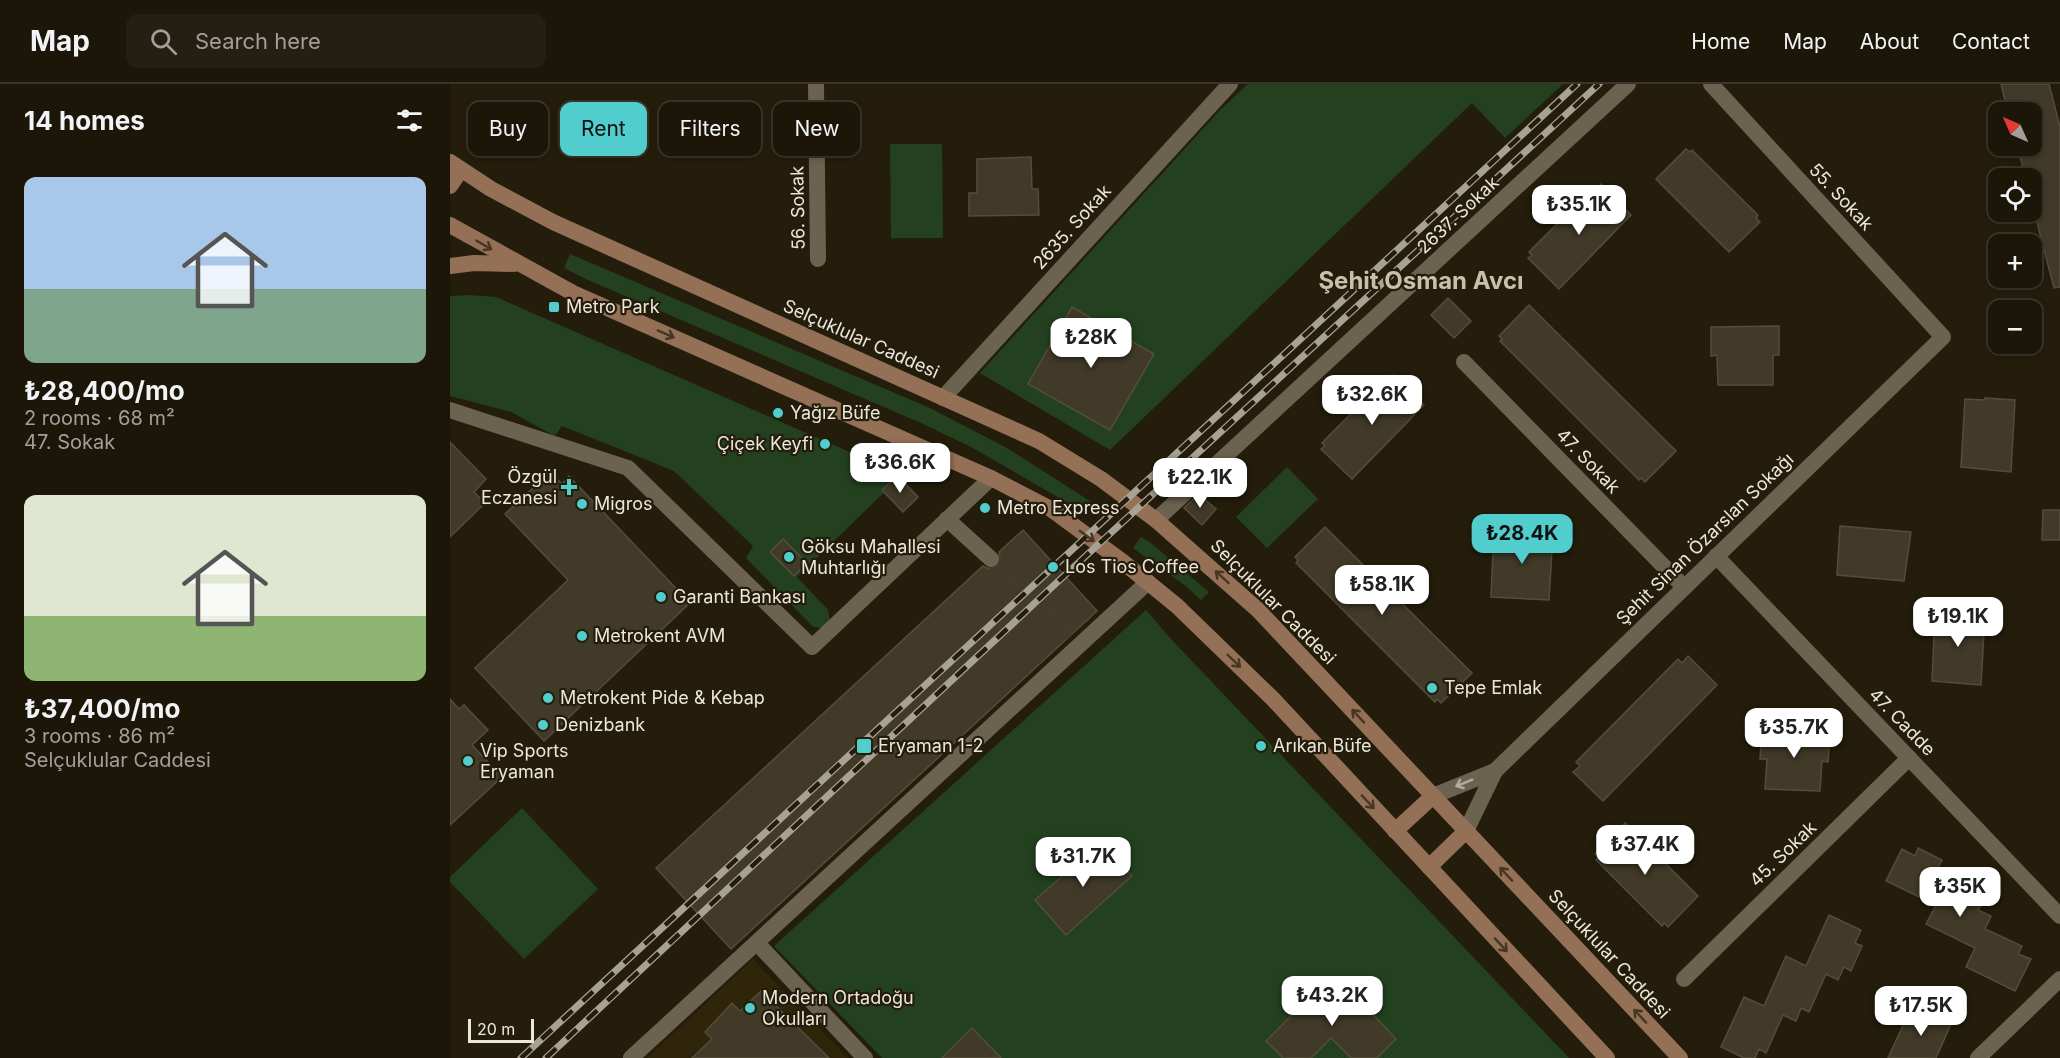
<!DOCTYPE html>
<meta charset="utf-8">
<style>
body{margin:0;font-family:Inter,sans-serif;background:#241f12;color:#f1f3f6;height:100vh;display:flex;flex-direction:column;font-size:22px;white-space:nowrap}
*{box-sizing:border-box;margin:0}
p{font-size:20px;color:#a09f9c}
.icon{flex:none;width:33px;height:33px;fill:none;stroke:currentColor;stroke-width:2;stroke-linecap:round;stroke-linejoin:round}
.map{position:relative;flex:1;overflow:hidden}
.details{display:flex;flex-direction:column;background:#1b1608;width:450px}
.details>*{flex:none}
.guide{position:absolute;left:18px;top:18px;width:570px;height:54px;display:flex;gap:12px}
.needle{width:39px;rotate:315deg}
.fabs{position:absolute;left:1538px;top:18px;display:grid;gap:12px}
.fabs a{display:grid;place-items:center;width:54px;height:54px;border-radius:12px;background:#1b1608;box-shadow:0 3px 9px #0003,0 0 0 2px #393529;font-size:30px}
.scale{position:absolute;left:18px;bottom:15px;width:66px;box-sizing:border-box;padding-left:6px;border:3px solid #ece7dc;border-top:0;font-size:16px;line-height:21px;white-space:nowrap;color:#ece7dc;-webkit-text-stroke:4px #241d0b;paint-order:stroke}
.price{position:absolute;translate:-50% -51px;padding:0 14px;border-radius:12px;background:#fff;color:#222;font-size:20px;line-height:39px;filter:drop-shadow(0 2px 3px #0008)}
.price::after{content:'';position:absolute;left:50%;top:36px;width:18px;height:14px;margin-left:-9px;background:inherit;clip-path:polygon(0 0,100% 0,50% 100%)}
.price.selected{background:#52cdcd;color:#111}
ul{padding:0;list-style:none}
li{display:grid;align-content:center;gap:12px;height:318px;padding:0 24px}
li span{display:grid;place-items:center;height:186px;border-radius:12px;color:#555}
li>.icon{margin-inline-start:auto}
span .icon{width:108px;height:108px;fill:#fffc;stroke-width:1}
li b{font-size:26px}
h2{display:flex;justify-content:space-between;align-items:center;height:72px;padding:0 24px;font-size:26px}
.tag{padding:0 21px;border-radius:12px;background:#1b1608;box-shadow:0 3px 9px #0003,0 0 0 2px #393529;font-size:21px;line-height:54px}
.tag.selected{background:#52cdcd;color:#111}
header{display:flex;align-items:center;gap:36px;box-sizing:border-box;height:84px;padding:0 30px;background:#1b1608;border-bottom:2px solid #393529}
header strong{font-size:28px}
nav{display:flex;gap:33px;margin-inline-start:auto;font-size:21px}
.search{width:420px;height:54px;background:#241f12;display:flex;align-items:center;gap:15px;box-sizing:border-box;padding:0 21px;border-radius:12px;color:#a09f9c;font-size:22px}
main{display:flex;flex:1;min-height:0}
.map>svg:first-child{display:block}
.built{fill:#2e250b}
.green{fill:#23411f}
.building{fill:#413a28;stroke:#544d3a;stroke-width:1.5}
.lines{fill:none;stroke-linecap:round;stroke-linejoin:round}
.minor-tunnel{stroke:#423b2a;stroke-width:16;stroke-dasharray:16 8;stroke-linecap:butt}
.minor{stroke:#6b634f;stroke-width:16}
.tertiary{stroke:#6b634f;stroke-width:16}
.secondary{stroke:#947057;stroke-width:16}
.rail-casing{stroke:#a8a295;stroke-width:7}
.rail{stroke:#241d0b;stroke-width:4.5;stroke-dasharray:14;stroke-linecap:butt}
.oneway{stroke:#463622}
.oneway2{stroke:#b2ac9d}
.poi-dot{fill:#52cdcd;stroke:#241d0b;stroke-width:2}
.labels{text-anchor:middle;stroke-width:4.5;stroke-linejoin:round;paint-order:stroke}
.street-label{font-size:18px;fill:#ece7dc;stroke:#241d0b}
.poi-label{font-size:18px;fill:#ece7dc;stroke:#241d0b;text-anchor:start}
.district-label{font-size:24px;font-weight:bold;fill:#c8c0aa;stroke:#241d0b}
</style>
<header>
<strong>Map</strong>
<div class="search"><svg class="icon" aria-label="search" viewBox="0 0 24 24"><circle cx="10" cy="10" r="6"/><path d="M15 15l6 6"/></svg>Search here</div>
<nav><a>Home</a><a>Map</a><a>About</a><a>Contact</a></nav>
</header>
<main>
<section class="details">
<h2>14 homes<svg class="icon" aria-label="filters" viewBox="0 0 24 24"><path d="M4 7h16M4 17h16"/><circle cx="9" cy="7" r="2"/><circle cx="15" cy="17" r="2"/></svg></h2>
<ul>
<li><span style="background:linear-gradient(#a9c7e8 60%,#7fa58c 0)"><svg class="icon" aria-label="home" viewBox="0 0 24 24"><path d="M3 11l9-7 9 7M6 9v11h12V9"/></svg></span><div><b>₺28,400/mo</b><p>2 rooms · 68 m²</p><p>47. Sokak</p></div></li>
<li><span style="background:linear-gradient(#dfe7d0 65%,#8fb573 0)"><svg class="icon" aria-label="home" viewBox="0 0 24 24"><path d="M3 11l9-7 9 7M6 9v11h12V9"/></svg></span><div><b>₺37,400/mo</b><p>3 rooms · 86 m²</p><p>Selçuklular Caddesi</p></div></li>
</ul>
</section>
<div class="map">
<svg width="1610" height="974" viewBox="0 0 1610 974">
<rect width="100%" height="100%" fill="#241d0b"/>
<polygon class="built" points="303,875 398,974 197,974"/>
<g class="green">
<polygon points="798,0 1113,0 1055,54 1022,19 660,366 530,289 771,25"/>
<polygon points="440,60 492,60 493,154 441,154"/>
<polygon points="120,170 480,324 557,364 643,419 634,428 521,363 471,339 138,196 114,184"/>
<polygon points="20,211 46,213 452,391 347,493 378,526 380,537 374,544 363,543 296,474 303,462 224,387 112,342 105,352 61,328 0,312 0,212"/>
<polygon points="837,383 868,415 817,464 786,433"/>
<polygon points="691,453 701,459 759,508 751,516 737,503 683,464"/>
<polygon points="696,526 722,556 1119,974 551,974 522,945 492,974 432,974 324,862"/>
<polygon points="72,724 148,805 74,875 0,798 0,793"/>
</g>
<g class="building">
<polygon points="1551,0 1599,0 1610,43 1610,203 1604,204 1581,115 1581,94 1576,94 1567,62 1581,62 1581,28 1558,28"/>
<polygon points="1236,65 1240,68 1242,66 1308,131 1306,134 1310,138 1279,168 1206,95"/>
<polygon points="581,73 582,105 588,105 589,131 519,132 519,109 527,109 527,75"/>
<polygon points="1151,100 1181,131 1109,205 1078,174 1082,171 1079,168 1145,102 1147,104"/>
<polygon points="998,214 1021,237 1004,254 981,231"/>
<polygon points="1079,221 1226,367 1195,398 1191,394 1189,396 1050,257 1052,255 1049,252"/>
<polygon points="622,223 704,270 660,346 578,300"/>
<polygon points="1329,242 1329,271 1323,271 1323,301 1268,301 1267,271 1261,272 1261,243"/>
<polygon points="944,291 974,321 902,395 871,365 875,362 872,359 938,292 940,295"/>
<polygon points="1535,314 1565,316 1561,388 1511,383 1515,315 1535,316"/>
<polygon points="0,358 36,395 24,408 35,419 0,453"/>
<polygon points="100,388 112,400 119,392 240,519 94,657 25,584 118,496 55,430"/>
<polygon points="448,392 468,413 453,428 432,406"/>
<polygon points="749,410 766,425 752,441 734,424"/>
<polygon points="1593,426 1610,426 1610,456 1592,456"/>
<polygon points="1390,442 1461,448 1454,497 1387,491"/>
<polygon points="875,443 1022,589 991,619 987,615 985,618 846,479 848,476 845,473"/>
<polygon points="573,446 647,527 281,865 206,784 533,482 539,485 548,482 551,477 549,468"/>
<polygon points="1044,446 1103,449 1099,516 1041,513"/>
<polygon points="333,455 357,479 344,492 320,468"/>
<polygon points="1505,528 1535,530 1531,601 1482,597 1485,529 1505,530"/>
<polygon points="1238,572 1267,601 1153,717 1123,688 1130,682 1126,678 1228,575 1232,579"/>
<polygon points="0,615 9,625 14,621 38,646 22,661 52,693 0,741"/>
<polygon points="1312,646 1380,649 1378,678 1372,677 1370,707 1315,705 1317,675 1310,675"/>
<polygon points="1175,739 1248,812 1218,843 1214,839 1212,842 1146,776 1148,773 1145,770"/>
<polygon points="651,758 682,792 616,851 585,816"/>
<polygon points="1468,764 1492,776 1488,783 1501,789 1495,801 1532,819 1528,826 1541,832 1535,845 1572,862 1568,870 1581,875 1565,907 1516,883 1525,864 1476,840 1486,821 1436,797 1452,765 1465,772"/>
<polygon points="1379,831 1411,846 1405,859 1412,862 1401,887 1394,883 1388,896 1376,890 1359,928 1351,924 1346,937 1333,931 1316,969 1309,965 1305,974 1294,974 1271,963 1294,913 1314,922 1336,872 1356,882"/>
<polygon points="882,898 891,899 899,905 946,955 927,974 901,974 881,954 861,974 833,974 816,957 867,906 874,900"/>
<polygon points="311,907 379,974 242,974 262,955 255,948 282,919 290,927"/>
<polygon points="1470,925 1501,940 1486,974 1438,974 1456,935 1464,938"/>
<polygon points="522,944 551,974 492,974"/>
</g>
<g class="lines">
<polyline class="minor-tunnel" points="541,475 622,550"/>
<g class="minor">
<polyline points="366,0 368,175"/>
<polyline points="1014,278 1234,503"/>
<polyline points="493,314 780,0"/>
<polyline points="0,326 178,384 362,563 541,394"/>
<polyline points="497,435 541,475"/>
<polyline points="706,436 1178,0"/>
<polyline points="1045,687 1493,253 1261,0"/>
<polyline points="983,712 1045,687 1016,747"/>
<polyline points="307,859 415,974"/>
<polyline points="1234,895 1459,674"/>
<polyline points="181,974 698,498"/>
<polyline points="1528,974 1610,895"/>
</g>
<polyline class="tertiary" points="1266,472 1610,832"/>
<g class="secondary">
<polyline points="0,78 41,105 103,138 589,357 651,395 706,436 808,526 1230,974"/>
<polyline points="0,102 11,86"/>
<polyline points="0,141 123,209 541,394 601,425 673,478 727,522 823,615 1157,974"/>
<polyline points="0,182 24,179 64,180"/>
<polyline points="945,747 983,712"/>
<polyline points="979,783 1016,747"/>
</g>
<g class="rail-casing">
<g id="rail">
<polyline points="71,974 1127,0"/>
<polyline points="96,974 602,503 1149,0"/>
</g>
</g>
<use href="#rail" class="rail"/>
</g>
<defs><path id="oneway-shaft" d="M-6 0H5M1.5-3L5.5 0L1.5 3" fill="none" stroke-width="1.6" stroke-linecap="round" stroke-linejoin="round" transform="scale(1.5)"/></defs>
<g class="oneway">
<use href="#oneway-shaft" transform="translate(34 161) rotate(30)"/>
<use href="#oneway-shaft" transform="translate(216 250) rotate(24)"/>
<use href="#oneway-shaft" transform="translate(637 452) rotate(36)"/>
<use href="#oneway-shaft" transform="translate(772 493) rotate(-138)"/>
<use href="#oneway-shaft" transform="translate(784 577) rotate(44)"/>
<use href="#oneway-shaft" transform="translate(908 632) rotate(-133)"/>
<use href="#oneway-shaft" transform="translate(918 718) rotate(47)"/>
<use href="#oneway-shaft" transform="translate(1056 790) rotate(-133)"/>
<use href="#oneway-shaft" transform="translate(1051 861) rotate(47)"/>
<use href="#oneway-shaft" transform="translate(1190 932) rotate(-133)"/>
</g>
<use class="oneway2" href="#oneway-shaft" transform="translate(1014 699) rotate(158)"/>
<g class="poi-dot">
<rect x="98" y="217" width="12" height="12" rx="3"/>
<circle cx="328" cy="329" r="6"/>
<circle cx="375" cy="360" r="6"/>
<path d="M116 394h6v6h6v6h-6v6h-6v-6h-6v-6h6z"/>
<circle cx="132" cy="420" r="6"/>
<circle cx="535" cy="424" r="6"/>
<circle cx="339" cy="473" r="6"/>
<circle cx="603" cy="483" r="6"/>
<circle cx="211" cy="513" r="6"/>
<circle cx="132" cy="552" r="6"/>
<circle cx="982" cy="604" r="6"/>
<circle cx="98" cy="614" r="6"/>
<circle cx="93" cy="641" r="6"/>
<rect x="406" y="654" width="16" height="16" rx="3"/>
<circle cx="811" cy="662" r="6"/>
<circle cx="18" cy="677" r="6"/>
<circle cx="300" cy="924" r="6"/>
</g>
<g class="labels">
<g class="street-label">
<text transform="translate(1391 113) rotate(47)" y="6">55. Sokak</text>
<text transform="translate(348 124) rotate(-91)" y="6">56. Sokak</text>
<text transform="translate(1008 131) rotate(-43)" y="6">2637. Sokak</text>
<text transform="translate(622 143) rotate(-48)" y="6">2635. Sokak</text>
<text transform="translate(411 255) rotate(24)" y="6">Selçuklular Caddesi</text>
<text transform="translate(1138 377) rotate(46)" y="6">47. Sokak</text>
<text transform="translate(1255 455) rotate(-44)" y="6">Şehit Sinan Özarslan Sokağı</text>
<text transform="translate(823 518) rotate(45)" y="6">Selçuklular Caddesi</text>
<text transform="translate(1452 638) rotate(46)" y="6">47. Cadde</text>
<text transform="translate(1333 770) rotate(-44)" y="6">45. Sokak</text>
<text transform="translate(1159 870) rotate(47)" y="6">Selçuklular Caddesi</text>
</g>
<g class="poi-label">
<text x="116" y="229">Metro Park</text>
<text x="340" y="335">Yağız Büfe</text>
<text x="363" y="366" text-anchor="end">Çiçek Keyfi</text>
<text x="107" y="399" text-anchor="end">Özgül<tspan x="107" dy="21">Eczanesi</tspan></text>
<text x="144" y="426">Migros</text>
<text x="547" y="430">Metro Express</text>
<text x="351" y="469">Göksu Mahallesi<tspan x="351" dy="21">Muhtarlığı</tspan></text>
<text x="615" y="489">Los Tios Coffee</text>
<text x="223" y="519">Garanti Bankası</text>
<text x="144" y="558">Metrokent AVM</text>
<text x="994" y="610">Tepe Emlak</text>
<text x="110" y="620">Metrokent Pide &amp; Kebap</text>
<text x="105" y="647">Denizbank</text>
<text x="428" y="668">Eryaman 1-2</text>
<text x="823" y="668">Arıkan Büfe</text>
<text x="30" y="673">Vip Sports<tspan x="30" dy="21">Eryaman</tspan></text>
<text x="312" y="920">Modern Ortadoğu<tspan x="312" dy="21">Okulları</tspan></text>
</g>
<g class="district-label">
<text x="971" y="205">Şehit Osman Avcı</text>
</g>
</g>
</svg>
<div class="fabs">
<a><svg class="needle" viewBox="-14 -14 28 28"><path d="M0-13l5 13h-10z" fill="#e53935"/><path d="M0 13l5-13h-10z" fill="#a09f9c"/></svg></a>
<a><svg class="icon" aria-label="locate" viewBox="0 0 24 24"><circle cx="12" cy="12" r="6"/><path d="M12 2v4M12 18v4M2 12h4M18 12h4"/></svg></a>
<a>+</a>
<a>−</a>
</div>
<div class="scale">20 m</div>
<b class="price" style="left:1129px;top:152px">₺35.1K</b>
<b class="price" style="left:641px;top:285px">₺28K</b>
<b class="price" style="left:922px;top:342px">₺32.6K</b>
<b class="price" style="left:450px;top:410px">₺36.6K</b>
<b class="price" style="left:750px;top:425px">₺22.1K</b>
<b class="price selected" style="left:1072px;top:481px">₺28.4K</b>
<b class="price" style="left:932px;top:532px">₺58.1K</b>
<b class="price" style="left:1508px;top:564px">₺19.1K</b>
<b class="price" style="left:1344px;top:675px">₺35.7K</b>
<b class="price" style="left:1195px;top:792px">₺37.4K</b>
<b class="price" style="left:633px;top:804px">₺31.7K</b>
<b class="price" style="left:1510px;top:834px">₺35K</b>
<b class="price" style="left:882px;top:943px">₺43.2K</b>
<b class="price" style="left:1471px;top:953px">₺17.5K</b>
<div class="guide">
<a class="tag">Buy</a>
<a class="tag selected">Rent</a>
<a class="tag">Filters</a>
<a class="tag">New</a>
</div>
</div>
</main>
